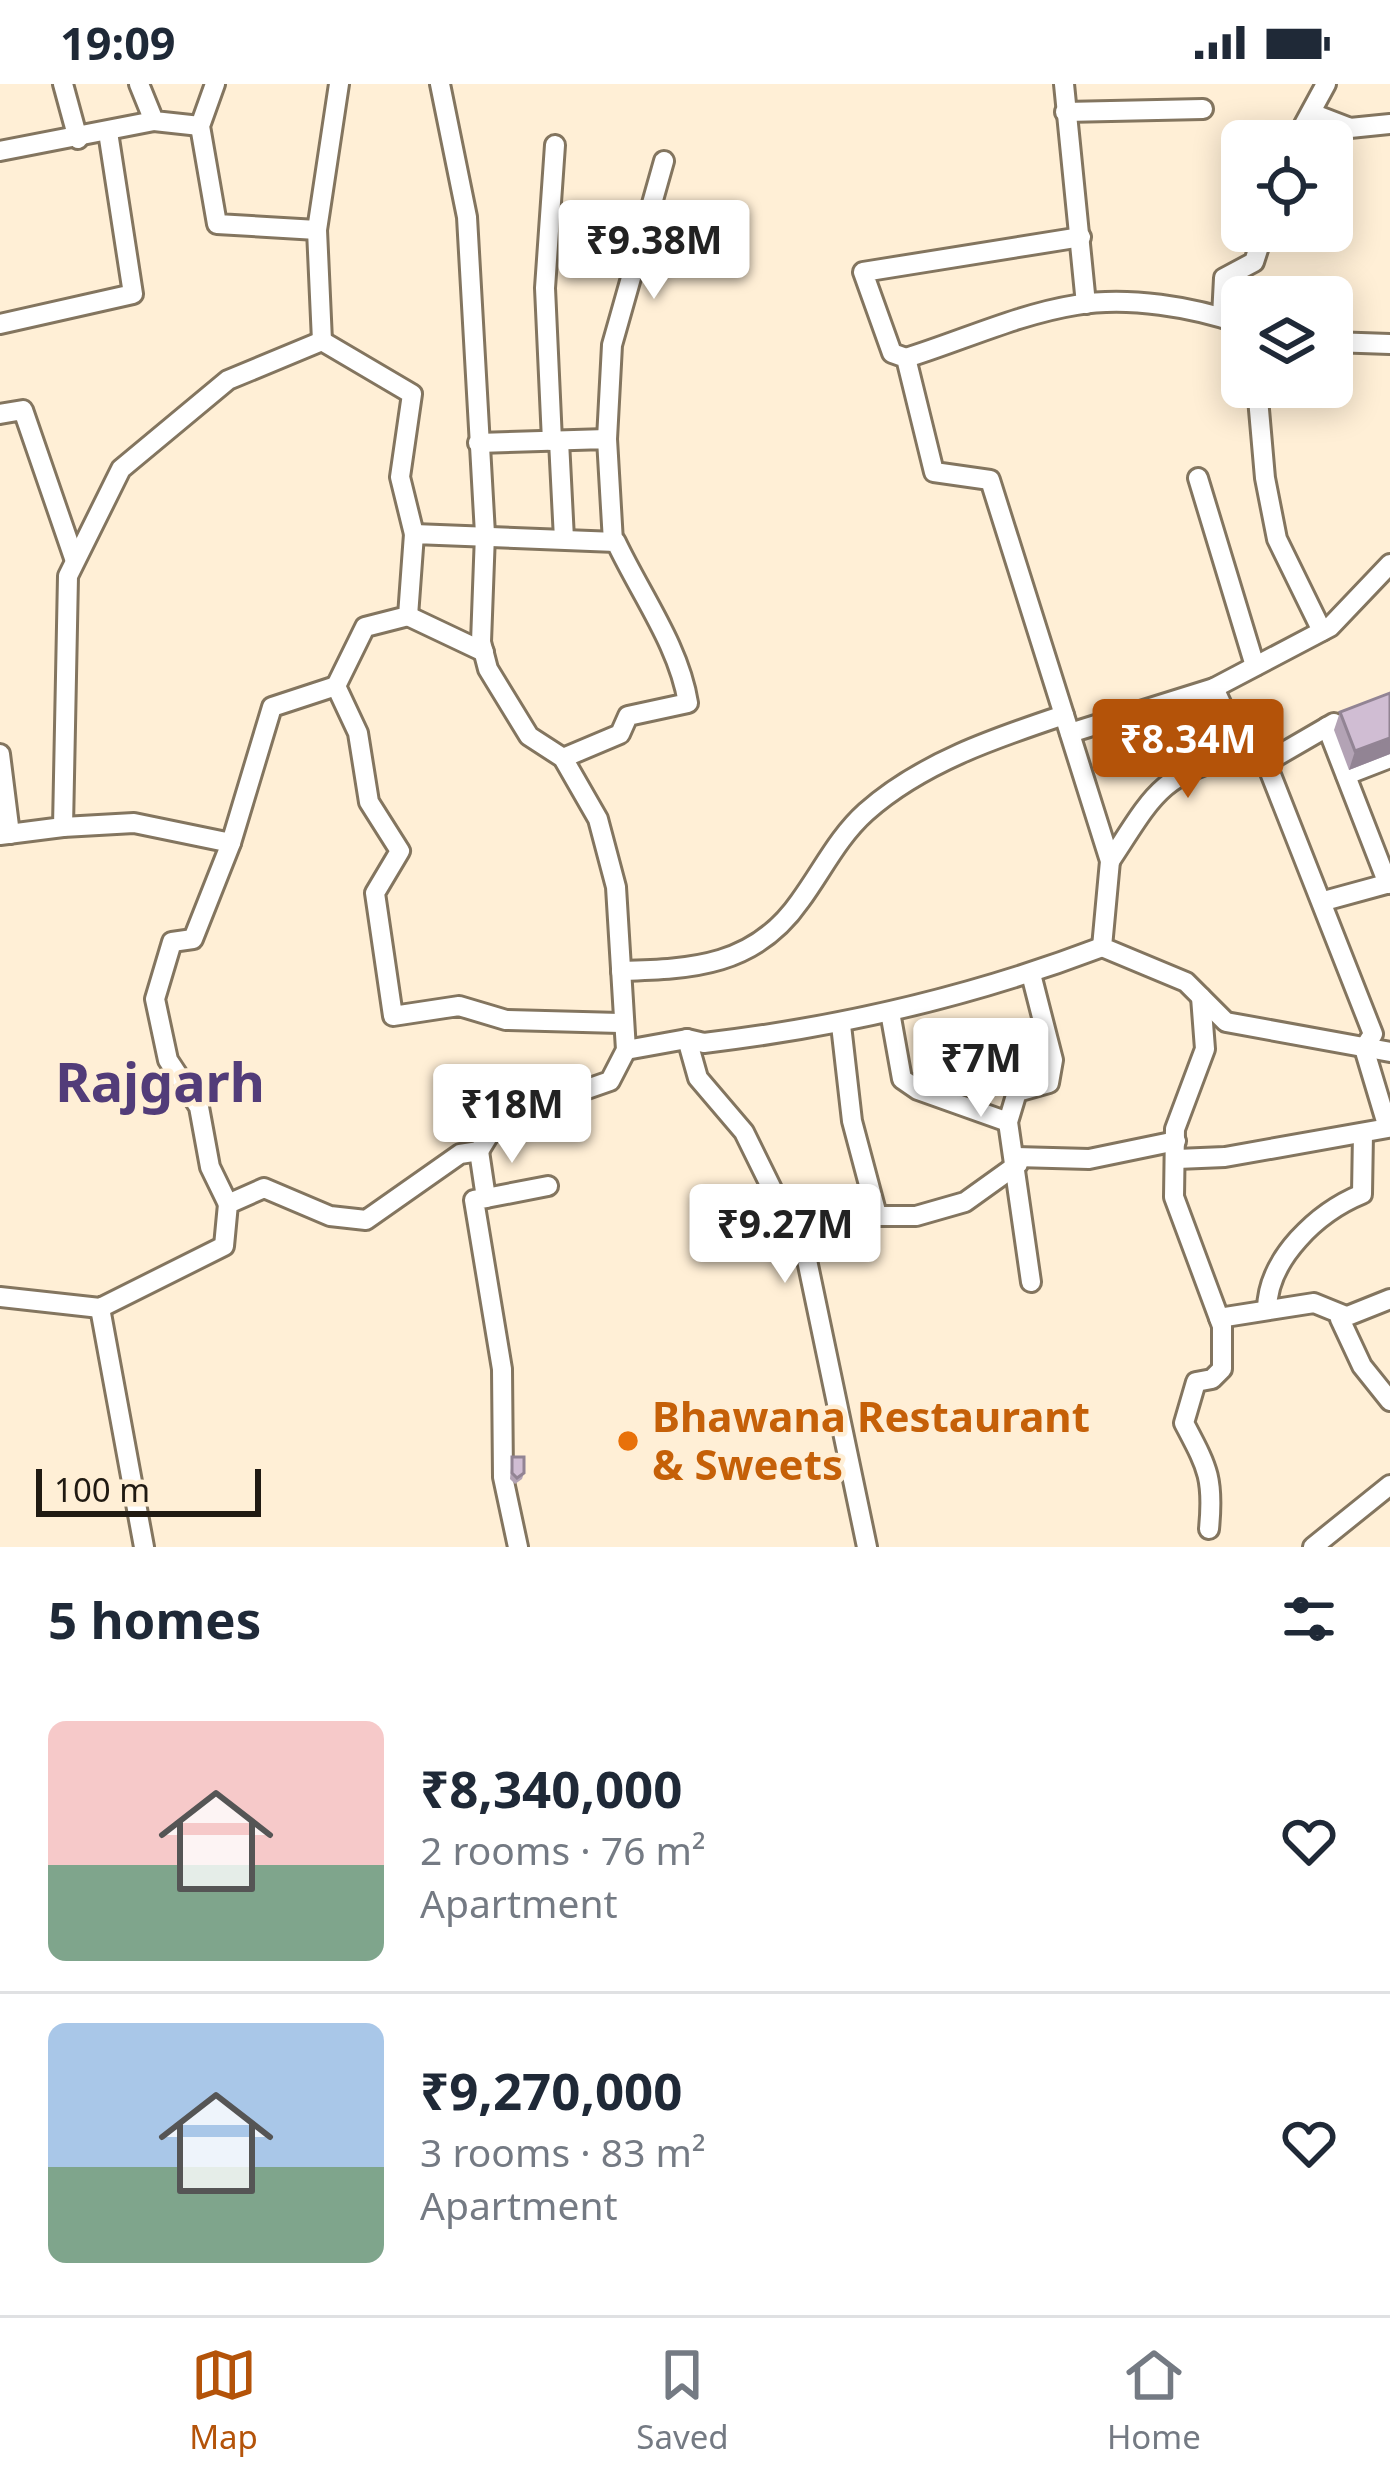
<!DOCTYPE html>
<meta charset="utf-8">
<style>
body{margin:0;font-family:"Noto Sans",sans-serif;background:#f2f2f3;color:#1f2937;height:100vh;display:flex;flex-direction:column;font-size:45px;white-space:nowrap}
*{box-sizing:border-box;margin:0}
p{font-size:39px;color:#747a83}
.icon{flex:none;width:66px;height:66px;fill:none;stroke:currentColor;stroke-width:2;stroke-linecap:round;stroke-linejoin:round}
.map{position:relative;height:1463px;overflow:hidden}
.details{display:flex;flex-direction:column;background:#fff;flex:1}
.details>*{flex:none}
.fabs{position:absolute;left:1221px;top:36px;display:grid;gap:24px}
.fabs a{display:grid;place-items:center;width:132px;height:132px;border-radius:18px;background:#fff;box-shadow:0 6px 30px #0003;font-size:60px}
.scale{position:absolute;left:36px;bottom:30px;width:225px;box-sizing:border-box;padding-left:12px;border:6px solid #201a12;border-top:0;font-size:33px;line-height:42px;white-space:nowrap;color:#201a12;-webkit-text-stroke:9px #ffefd6;paint-order:stroke}
.price{position:absolute;translate:-50% -102px;padding:0 27px;border-radius:12px;background:#fff;color:#222;font-size:39px;line-height:78px;filter:drop-shadow(0 3px 6px #0008)}
.price::after{content:'';position:absolute;left:50%;top:72px;width:36px;height:27px;margin-left:-18px;background:inherit;clip-path:polygon(0 0,100% 0,50% 100%)}
.price.selected{background:#b45309;color:#fff}
ul{padding:0;list-style:none}
li{display:flex;align-items:center;gap:36px;height:300px;padding:0 48px}
li+li{border-top:3px solid #e0e1e3}
li span{display:grid;place-items:center;flex:none;width:336px;height:240px;border-radius:18px;color:#555}
li>.icon{margin-inline-start:auto}
span .icon{width:144px;height:144px;fill:#fffc;stroke-width:1}
li b{font-size:51px}
h2{display:flex;justify-content:space-between;align-items:center;height:144px;padding:0 48px;font-size:51px}
.status{display:flex;justify-content:space-between;align-items:center;height:84px;padding:0 60px;background:#fff;direction:ltr}
.status svg{height:33px;fill:currentColor}
.tabs{display:flex;justify-content:space-around;align-items:center;height:168px;border-top:3px solid #e0e1e3;background:#fff;font-size:33px;color:#747a83}
.tabs a{display:grid;justify-items:center;gap:6px}
.tabs .selected{color:#b45309}
.map>svg:first-child{display:block}
.lines{fill:none;stroke-linecap:round;stroke-linejoin:round}
.minor-casing{stroke:#83755f;stroke-width:24}
.minor{stroke:#fff;stroke-width:18}
.wall{fill:#b3a3b5}
.shaded-wall{fill:#928494}
.building{fill:#d0bdd3;stroke:#928494;stroke-width:3}
.food-dot{fill:#e8710a;stroke:#ffefd6;stroke-width:4.5}
.labels{text-anchor:middle;stroke-width:9;stroke-linejoin:round;paint-order:stroke}
.food-label{font-size:42px;font-weight:bold;fill:#c56008;stroke:#ffefd6;text-anchor:start}
.district-label{font-size:54px;font-weight:bold;fill:#523c79;stroke:#ffefd6}
</style>
<div class="status"><b>19:09</b><svg viewBox="0 0 49 12"><path d="M0 12V9h3v3zM5 12V6h3v6zM10 12V3h3v9zM15 12V0h3v12zM26 1h20v11H26zM47 4h2v5h-2z"/></svg></div>
<div class="map">
<svg width="1390" height="1463" viewBox="0 0 1390 1463">
<rect width="100%" height="100%" fill="#ffefd6"/>
<g class="lines">
<g class="minor-casing">
<g id="minor">
<polyline points="63,0 78,55"/>
<polyline points="139,0 154,37 200,42"/>
<polyline points="215,0 200,42 217,140 317,146"/>
<polyline points="1064,0 1086,220"/>
<polyline points="1065,28 1203,25"/>
<polyline points="1311,29 1350,44 1390,40"/>
<polyline points="1295,57 1326,0"/>
<polyline points="0,67 154,37"/>
<polyline points="1081,153 863,188 892,269 906,274 934,388 990,396 1110,777 1102,863 1186,898 1226,938 1390,968"/>
<polyline points="1222,233 1224,194 1254,178 1264,147"/>
<polyline points="0,240 133,210 108,48"/>
<polyline points="322,257 317,146 339,0"/>
<polyline points="1332,258 1390,260"/>
<path d="M906,274C961,257 1019,230 1076,221C1128,212 1193,223 1242,240"/>
<polyline points="1257,303 1265,394 1277,455 1322,547"/>
<polyline points="0,330 23,326 74,474"/>
<polyline points="607,355 612,261 664,77"/>
<polyline points="552,357 545,204 555,61"/>
<polyline points="559,357 564,455"/>
<polyline points="478,359 607,355 613,458"/>
<polyline points="1198,394 1255,582"/>
<polyline points="408,532 484,568"/>
<polyline points="1214,604 1330,543 1390,480"/>
<polyline points="1327,643 1388,800"/>
<polyline points="1070,649 1214,604 1238,656 1262,668 1373,950 1364,964 1388,1044 1225,1073 1177,1075"/>
<polyline points="0,670 10,750"/>
<path d="M563,674L620,650L628,632L688,619C679,562 641,511 616,458L414,450L408,532L365,543L336,602L358,649L369,718L400,767L375,809L393,932L459,922L506,936L620,939"/>
<polyline points="1265,679 1334,639"/>
<polyline points="1346,691 1390,674"/>
<polyline points="63,743 134,739 231,759 272,623 336,602"/>
<polyline points="0,751 63,743 68,492 121,385 228,296 322,257 412,310 400,393 414,450"/>
<path d="M1110,777C1150,717 1159,689 1234,673L1243,659"/>
<polyline points="1324,817 1390,799"/>
<path d="M621,887C693,885 755,882 800,817C822,787 838,753 866,728C921,679 995,654 1064,631"/>
<path d="M1201,913L1205,965L1175,1045L1174,1113L1222,1242V1285L1212,1295L1196,1298L1184,1339C1207,1383 1214,1393 1209,1445"/>
<polyline points="890,928 902,995 918,1006 1008,1038"/>
<polyline points="841,941 852,1037 877,1131"/>
<polyline points="687,955 698,994 744,1048 807,1176 867,1463"/>
<path d="M626,966L687,955L704,959C841,943 973,912 1102,863"/>
<polyline points="479,1067 486,1114 474,1116 502,1285 503,1393 518,1463"/>
<polyline points="1016,1073 1089,1075 1176,1057"/>
<polyline points="486,1114 548,1102"/>
<polyline points="228,1120 210,1083 199,1023 168,976 155,915 172,858 193,855 231,759"/>
<polyline points="786,1132 916,1132 965,1118 1018,1080"/>
<polyline points="1031,1198 1008,1038 1017,1008 1049,999 1053,976 1031,890"/>
<polyline points="0,1213 100,1224 224,1162 228,1120 264,1104 330,1132 366,1136 460,1070 479,1067 498,1036 610,997 626,966 616,803 598,735 563,674 529,652 488,585 481,558 485,450 467,133 440,0"/>
<polyline points="1390,1215 1340,1235 1362,1282 1390,1317"/>
<polyline points="100,1224 144,1463"/>
<path d="M1267,1225C1268,1174 1318,1128 1362,1110L1363,1049"/>
<polyline points="1219,1234 1314,1219 1346,1232"/>
<polyline points="1313,1463 1390,1401"/>
</g>
</g>
<use href="#minor" class="minor"/>
</g>
<g class="wall">
<polygon points="1390,609 1390,670 1349,686 1334,646 1340,628"/>
<polygon points="512,1373 524,1389 522,1395 515,1400 510,1395"/>
</g>
<polygon class="shaded-wall" points="1390,654 1390,670 1349,686 1355,667"/>
<g class="building">
<polygon points="1390,609 1390,654 1355,667 1340,628"/>
<polygon points="512,1373 524,1373 524,1389 517,1394 512,1389"/>
</g>
<circle class="food-dot" cx="628" cy="1357" r="12"/>
<g class="labels">
<g class="food-label">
<text x="652" y="1348">Bhawana Restaurant<tspan x="652" dy="48">&amp; Sweets</tspan></text>
</g>
<g class="district-label">
<text x="160" y="1018">Rajgarh</text>
</g>
</g>
</svg>
<div class="fabs">
<a><svg class="icon" aria-label="locate" viewBox="0 0 24 24"><circle cx="12" cy="12" r="6"/><path d="M12 2v4M12 18v4M2 12h4M18 12h4"/></svg></a>
<a><svg class="icon" aria-label="layers" viewBox="0 0 24 24"><path d="M12 4l9 5-9 5-9-5zM3 14l9 5 9-5"/></svg></a>
</div>
<div class="scale">100 m</div>
<b class="price" style="left:654px;top:218px">₹9.38M</b>
<b class="price selected" style="left:1188px;top:717px">₹8.34M</b>
<b class="price" style="left:981px;top:1036px">₹7M</b>
<b class="price" style="left:512px;top:1082px">₹18M</b>
<b class="price" style="left:785px;top:1202px">₹9.27M</b>
</div>
<section class="details">
<h2>5 homes<svg class="icon" aria-label="filters" viewBox="0 0 24 24"><path d="M4 7h16M4 17h16"/><circle cx="9" cy="7" r="2"/><circle cx="15" cy="17" r="2"/></svg></h2>
<ul>
<li><span style="background:linear-gradient(#f6c9c9 60%,#7fa58c 0)"><svg class="icon" aria-label="home" viewBox="0 0 24 24"><path d="M3 11l9-7 9 7M6 9v11h12V9"/></svg></span><div><b>₹8,340,000</b><p>2 rooms · 76 m²</p><p>Apartment</p></div><svg class="icon" aria-label="heart" viewBox="0 0 24 24"><path d="M12 20l-8-8c-3-5 5-10 8-4 3-6 11-1 8 4z"/></svg></li>
<li><span style="background:linear-gradient(#a9c7e8 60%,#7fa58c 0)"><svg class="icon" aria-label="home" viewBox="0 0 24 24"><path d="M3 11l9-7 9 7M6 9v11h12V9"/></svg></span><div><b>₹9,270,000</b><p>3 rooms · 83 m²</p><p>Apartment</p></div><svg class="icon" aria-label="heart" viewBox="0 0 24 24"><path d="M12 20l-8-8c-3-5 5-10 8-4 3-6 11-1 8 4z"/></svg></li>
</ul>
</section>
<nav class="tabs">
<a class="selected"><svg class="icon" aria-label="map" viewBox="0 0 24 24"><path d="M3 6l6-2 6 2 6-2v14l-6 2-6-2-6 2zM9 4v14M15 6v14"/></svg>Map</a>
<a><svg class="icon" aria-label="saved" viewBox="0 0 24 24"><path d="M7 4h10v16l-5-4-5 4z"/></svg>Saved</a>
<a><svg class="icon" aria-label="home" viewBox="0 0 24 24"><path d="M3 11l9-7 9 7M6 9v11h12V9"/></svg>Home</a>
</nav>
